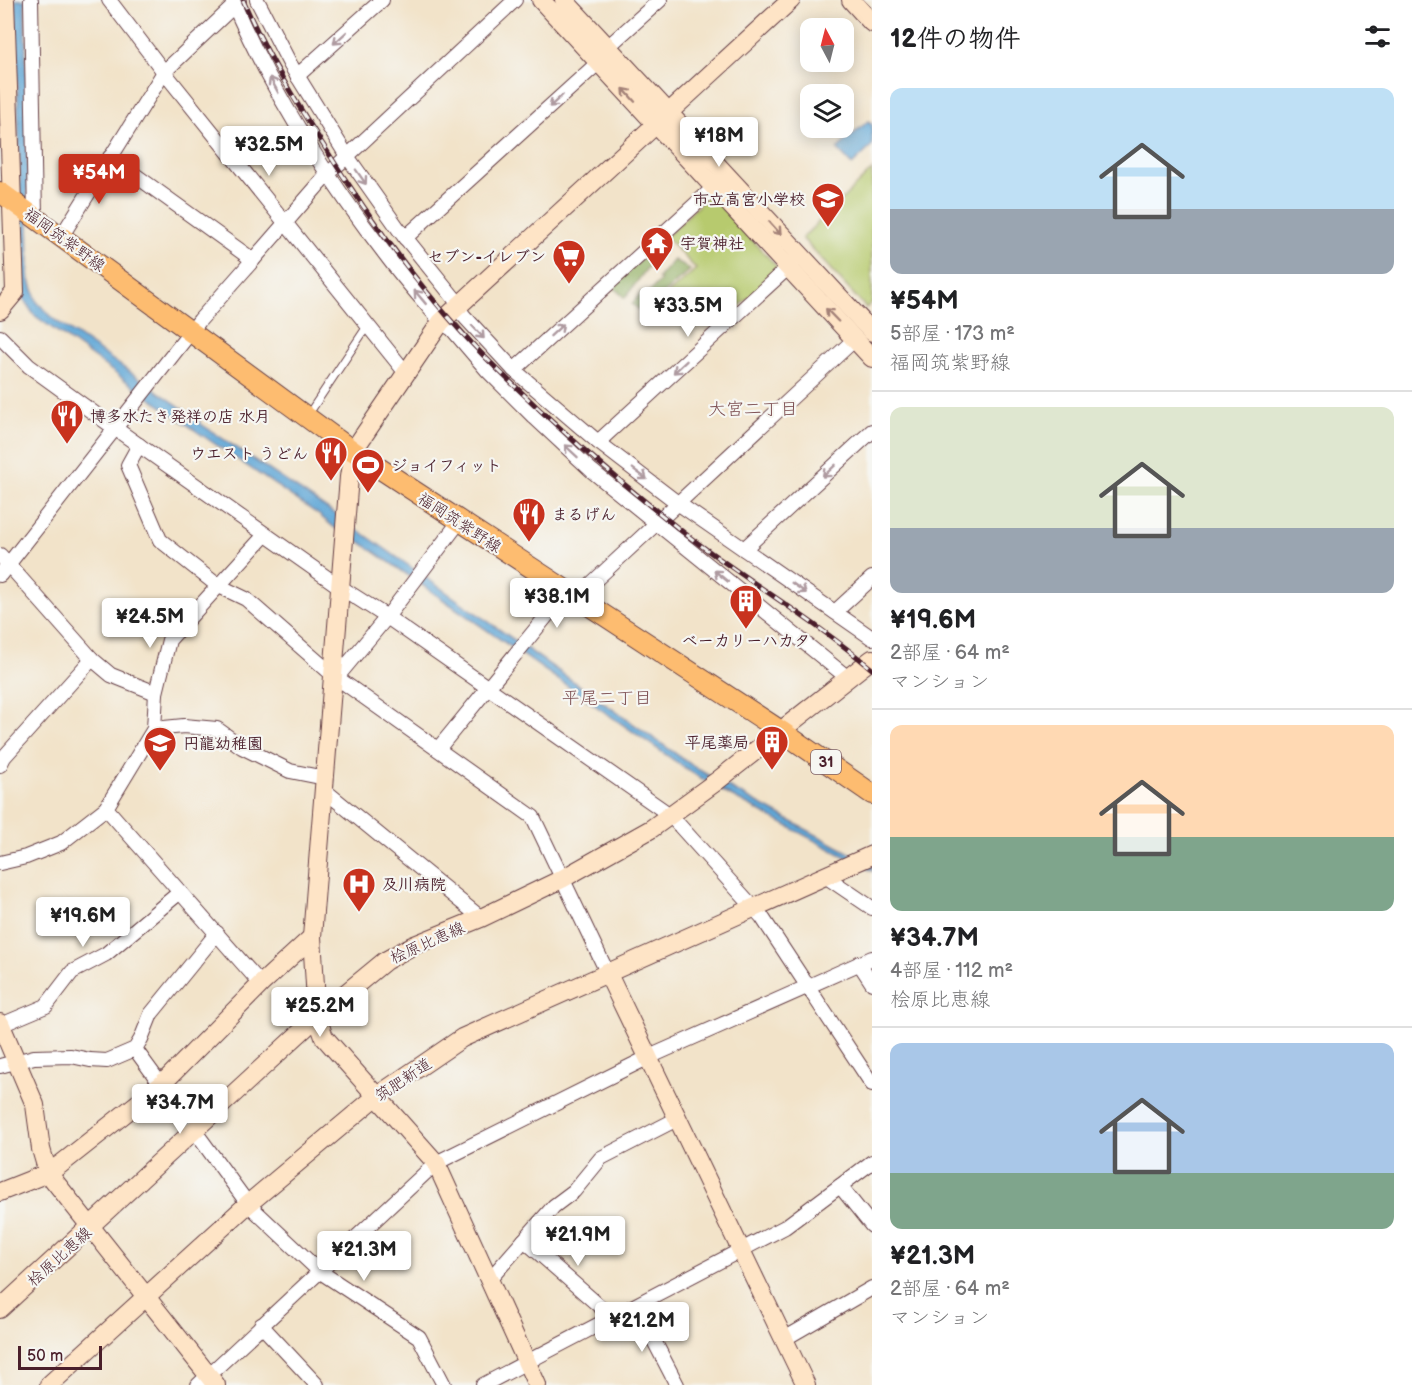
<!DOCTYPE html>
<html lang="ja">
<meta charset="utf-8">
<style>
body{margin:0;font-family:"Balsamiq Sans","Klee One",sans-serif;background:#f6f6f6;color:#202124;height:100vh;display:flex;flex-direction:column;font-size:22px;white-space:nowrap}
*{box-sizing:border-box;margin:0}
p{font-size:20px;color:#757577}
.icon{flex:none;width:33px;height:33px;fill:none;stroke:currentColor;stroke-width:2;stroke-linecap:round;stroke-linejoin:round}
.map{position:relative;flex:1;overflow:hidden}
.sheet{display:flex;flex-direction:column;background:#fff;width:540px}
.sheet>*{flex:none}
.needle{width:39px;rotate:353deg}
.tools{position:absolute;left:800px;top:18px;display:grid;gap:12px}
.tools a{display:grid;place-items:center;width:54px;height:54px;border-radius:12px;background:#fff;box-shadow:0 3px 15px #0003;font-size:30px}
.scale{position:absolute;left:18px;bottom:15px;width:84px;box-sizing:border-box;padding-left:6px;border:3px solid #4a1f2b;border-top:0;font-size:16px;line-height:21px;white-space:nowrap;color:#4a1f2b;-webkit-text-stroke:4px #f6f6f2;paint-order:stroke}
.price{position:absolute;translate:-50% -51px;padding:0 14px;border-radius:6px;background:#fff;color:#222;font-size:20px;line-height:39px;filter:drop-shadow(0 2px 3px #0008)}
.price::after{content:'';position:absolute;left:50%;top:36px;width:18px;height:14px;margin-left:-9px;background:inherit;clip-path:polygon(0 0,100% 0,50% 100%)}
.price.on{background:#c8321e;color:#fff}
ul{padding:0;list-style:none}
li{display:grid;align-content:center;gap:12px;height:318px;padding:0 18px}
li+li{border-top:2px solid #e0e0e0}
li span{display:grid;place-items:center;height:186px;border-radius:12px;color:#555}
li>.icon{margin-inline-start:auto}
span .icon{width:108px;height:108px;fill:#fffc;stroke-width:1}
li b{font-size:26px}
h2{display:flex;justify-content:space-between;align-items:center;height:72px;padding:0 18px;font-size:26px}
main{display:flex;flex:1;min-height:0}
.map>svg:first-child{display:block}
.green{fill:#b7ca6e;stroke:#80744c;stroke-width:1.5}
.forest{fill:#91ae61;stroke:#6e6646;stroke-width:1.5}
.water{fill:#61a7d7;stroke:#566381;stroke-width:1.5}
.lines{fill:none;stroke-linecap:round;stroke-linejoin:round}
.lane-casing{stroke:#633c43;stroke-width:9}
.street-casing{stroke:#633c43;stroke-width:16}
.secondary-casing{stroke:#633c43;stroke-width:20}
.primary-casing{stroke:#633c43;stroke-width:22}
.lane{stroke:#fff;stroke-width:7}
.street{stroke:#fff;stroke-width:14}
.secondary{stroke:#fee4c6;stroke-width:18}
.primary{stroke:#fdbc70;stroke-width:20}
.rail-casing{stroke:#4a1f2b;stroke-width:5}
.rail{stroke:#f6f6f2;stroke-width:3;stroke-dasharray:9;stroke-linecap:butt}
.oneway{stroke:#ae9aa0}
.oneway2{stroke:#a48278}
.labels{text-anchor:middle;stroke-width:4.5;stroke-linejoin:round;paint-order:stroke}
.shield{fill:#f6f6f2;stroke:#7e6067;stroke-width:1.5}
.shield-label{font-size:15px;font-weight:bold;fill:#4a1f2b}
.poi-label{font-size:16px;font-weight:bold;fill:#4a1f2b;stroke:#f6f6f2;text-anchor:start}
.street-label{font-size:16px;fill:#4a1f2b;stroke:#f6f6f2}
.neighbourhood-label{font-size:18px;fill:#7c4e51;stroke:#f6f6f2}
</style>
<main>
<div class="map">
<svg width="872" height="1385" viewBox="0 0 872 1385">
<rect width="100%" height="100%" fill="#f6f6f2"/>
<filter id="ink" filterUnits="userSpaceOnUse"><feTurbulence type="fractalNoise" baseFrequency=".0167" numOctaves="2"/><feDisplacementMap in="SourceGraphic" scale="12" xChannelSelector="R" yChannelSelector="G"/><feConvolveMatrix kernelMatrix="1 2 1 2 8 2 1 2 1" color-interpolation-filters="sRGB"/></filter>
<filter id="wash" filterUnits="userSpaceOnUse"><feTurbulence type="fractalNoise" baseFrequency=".008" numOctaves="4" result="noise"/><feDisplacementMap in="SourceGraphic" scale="24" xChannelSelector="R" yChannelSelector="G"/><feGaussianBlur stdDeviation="1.35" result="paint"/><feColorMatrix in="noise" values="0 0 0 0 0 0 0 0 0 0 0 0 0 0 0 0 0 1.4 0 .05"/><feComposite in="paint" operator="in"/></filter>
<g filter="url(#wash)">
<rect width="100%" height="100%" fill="#f2e3c9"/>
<g class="green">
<polygon points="872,170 872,302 866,308 802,238"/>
<polygon points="710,194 780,270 719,324 689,296 663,315 654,306 696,269 666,237"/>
</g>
<g class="forest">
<polygon points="658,243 662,248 625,298 612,286"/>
<polygon points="674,260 690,270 642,312 632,304 641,293 646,295 661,280 658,278"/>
</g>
<g class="water">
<polygon points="15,0 25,0 29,277 37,302 55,320 199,420 201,424 354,527 696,768 735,791 872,865 872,871 729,795 691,772 353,537 335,528 319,515 196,431 34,315 21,295 20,182"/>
<polygon points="868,121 872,125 872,146 852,165 837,149"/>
</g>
</g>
<g filter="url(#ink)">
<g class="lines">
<g class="lane-casing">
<polyline id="lane" points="308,415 368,325"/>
</g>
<g class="street-casing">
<g id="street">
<polyline points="31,0 35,217"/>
<polyline points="109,0 164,72 406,373"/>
<path d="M232,0C271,91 325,176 386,255C403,278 423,300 441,322L452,329L487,370L534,417L592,471L848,678"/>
<polyline points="257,0 290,64 347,156 400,231 454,298 463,315 514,370 598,442 679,504 872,638"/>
<polyline points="297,76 382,0"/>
<polyline points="110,157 253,260 327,175 515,0"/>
<polyline points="61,237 164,72 239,1"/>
<polyline points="405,238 599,62 611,51 611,44 660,0"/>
<polyline points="0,337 29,366 116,429 340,587 387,617 670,815 762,917 872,1084"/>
<polyline points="514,370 721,181"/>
<polyline points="598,442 794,262"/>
<polyline points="139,445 128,465 160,540 217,585 246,599 333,675 533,817 607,972"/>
<polyline points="744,549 872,431"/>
<polyline points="0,555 92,659 111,675 156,693"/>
<polyline points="0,575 200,320 253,260"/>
<polyline points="576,598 855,339"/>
<polyline points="835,612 872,578"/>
<polyline points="337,677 387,617 459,522"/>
<polyline points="154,729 184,726 217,729 242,747 290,771 325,778"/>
<polyline points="438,749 567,591"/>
<polyline points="0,765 4,757 92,659"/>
<polyline points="324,790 481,918"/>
<polyline points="106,808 261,984"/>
<polyline points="0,863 26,857 61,843 106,808 154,729 156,693 169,640 265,535"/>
<polyline points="825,876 872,908"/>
<polyline points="859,963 872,983"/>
<polyline points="1,1025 46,1006 72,972 106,954 180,892"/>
<polyline points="135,1049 248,1204 319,1271 419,1337 444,1385"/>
<polyline points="0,1066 34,1057 71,1056 90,1060 107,1061 135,1049 141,1039 151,1014 217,933"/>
<polyline points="840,1186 872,1226"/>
<polyline points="524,1240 612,1317"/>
<polyline points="489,1280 554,1206 574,1191 601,1158 677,1119"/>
<polyline points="636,1306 677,1385"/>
<polyline points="261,1325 317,1385"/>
<polyline points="784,1339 872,1288"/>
<polyline points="198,1385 436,1163 649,1057 872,958"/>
<polyline points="483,1385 785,1227 872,1162"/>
</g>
</g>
<g class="secondary-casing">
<g id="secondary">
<polyline points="541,0 872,358"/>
<polyline points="564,0 872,332"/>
<polyline points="851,0 872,23"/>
<polyline points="0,310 15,292 5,0"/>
<polyline points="607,972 806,1385"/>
<polyline points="0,1023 35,1105 41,1149 48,1173 216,1385"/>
<polyline points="0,1192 48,1173 61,1164 161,1085 261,984 312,937"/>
<polyline points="0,1309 317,1017 385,961 412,946 481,918 562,879 651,829 717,781 872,659"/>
<polyline points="49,1385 248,1204 377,1096 462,1038 872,855"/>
<polyline points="537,1385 436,1163 324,1037 317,1017 312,937 349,477 353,451 441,322 791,0"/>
</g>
</g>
<g class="primary-casing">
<polyline id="primary" points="0,192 353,451 781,731 872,794"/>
</g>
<use href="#lane" class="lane"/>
<use href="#street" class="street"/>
<use href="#secondary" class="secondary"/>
<use href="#primary" class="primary"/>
<g class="rail-casing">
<path id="rail" d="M243,0C264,50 293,98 322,143C369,218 421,292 483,355C546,418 613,477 683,532C745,580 813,619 872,669"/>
</g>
<use href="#rail" class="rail"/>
</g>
<defs><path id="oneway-shaft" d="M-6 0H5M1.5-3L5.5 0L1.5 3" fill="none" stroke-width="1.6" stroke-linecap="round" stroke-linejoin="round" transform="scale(1.5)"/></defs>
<g class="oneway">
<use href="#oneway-shaft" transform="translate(340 38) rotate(138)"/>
<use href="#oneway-shaft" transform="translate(274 85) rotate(-119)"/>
<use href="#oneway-shaft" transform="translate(556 101) rotate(138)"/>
<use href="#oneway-shaft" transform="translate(361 177) rotate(55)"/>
<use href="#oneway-shaft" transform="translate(420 297) rotate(-130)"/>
<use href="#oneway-shaft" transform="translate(557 330) rotate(-43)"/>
<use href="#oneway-shaft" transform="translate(478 332) rotate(47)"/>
<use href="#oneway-shaft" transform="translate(680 367) rotate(137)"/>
<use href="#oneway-shaft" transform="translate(571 451) rotate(-137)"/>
<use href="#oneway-shaft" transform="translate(829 471) rotate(137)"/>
<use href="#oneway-shaft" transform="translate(640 474) rotate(37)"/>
<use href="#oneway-shaft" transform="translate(721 576) rotate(-141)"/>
<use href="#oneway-shaft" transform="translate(799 588) rotate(35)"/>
</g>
<g class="oneway2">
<use href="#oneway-shaft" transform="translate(629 95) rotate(-132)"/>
<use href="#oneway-shaft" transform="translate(775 228) rotate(48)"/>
<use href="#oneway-shaft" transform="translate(832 315) rotate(-134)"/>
</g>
</g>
<defs>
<g id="school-pin" transform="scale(1.725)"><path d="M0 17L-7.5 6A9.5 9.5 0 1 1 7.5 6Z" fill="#c8321e" stroke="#f6f6f2"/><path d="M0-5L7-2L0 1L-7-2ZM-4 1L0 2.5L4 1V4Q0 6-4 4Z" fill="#fff"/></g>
<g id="temple-pin" transform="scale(1.725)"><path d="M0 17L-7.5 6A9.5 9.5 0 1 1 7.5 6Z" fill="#c8321e" stroke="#f6f6f2"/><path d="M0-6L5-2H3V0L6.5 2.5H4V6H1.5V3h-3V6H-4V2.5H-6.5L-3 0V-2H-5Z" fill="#fff"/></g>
<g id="supermarket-pin" transform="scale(1.725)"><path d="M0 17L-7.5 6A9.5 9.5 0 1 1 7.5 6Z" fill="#c8321e" stroke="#f6f6f2"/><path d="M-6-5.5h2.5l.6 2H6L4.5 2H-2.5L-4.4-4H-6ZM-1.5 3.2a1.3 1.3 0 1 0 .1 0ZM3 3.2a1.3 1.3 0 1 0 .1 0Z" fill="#fff"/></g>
<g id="restaurant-pin" transform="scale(1.725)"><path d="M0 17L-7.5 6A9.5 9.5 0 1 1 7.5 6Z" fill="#c8321e" stroke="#f6f6f2"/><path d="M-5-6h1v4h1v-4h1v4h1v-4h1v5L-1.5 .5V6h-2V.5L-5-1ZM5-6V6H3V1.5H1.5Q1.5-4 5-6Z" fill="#fff"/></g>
<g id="stadium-pin" transform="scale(1.725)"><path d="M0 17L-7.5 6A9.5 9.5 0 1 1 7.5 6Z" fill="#c8321e" stroke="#f6f6f2"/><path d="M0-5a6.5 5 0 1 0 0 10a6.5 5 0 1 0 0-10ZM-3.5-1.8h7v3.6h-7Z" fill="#fff"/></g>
<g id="building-pin" transform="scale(1.725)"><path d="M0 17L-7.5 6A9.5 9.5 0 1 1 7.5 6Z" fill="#c8321e" stroke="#f6f6f2"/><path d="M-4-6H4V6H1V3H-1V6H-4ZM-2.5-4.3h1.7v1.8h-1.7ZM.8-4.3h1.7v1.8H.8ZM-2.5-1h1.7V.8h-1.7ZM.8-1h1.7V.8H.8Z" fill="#fff"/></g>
<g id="hospital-pin" transform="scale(1.725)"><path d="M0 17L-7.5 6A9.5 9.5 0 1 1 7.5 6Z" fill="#c8321e" stroke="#f6f6f2"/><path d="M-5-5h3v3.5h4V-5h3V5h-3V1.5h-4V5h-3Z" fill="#fff"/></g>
</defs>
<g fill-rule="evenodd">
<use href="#school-pin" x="828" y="199"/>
<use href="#temple-pin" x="657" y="243"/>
<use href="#supermarket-pin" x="569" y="256"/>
<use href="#restaurant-pin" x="67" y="416"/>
<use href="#restaurant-pin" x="331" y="453"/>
<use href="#stadium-pin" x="368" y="465"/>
<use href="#restaurant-pin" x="529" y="514"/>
<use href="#building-pin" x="746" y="601"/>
<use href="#building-pin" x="772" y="742"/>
<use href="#school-pin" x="160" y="743"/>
<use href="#hospital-pin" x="359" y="884"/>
</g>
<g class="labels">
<rect class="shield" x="811" y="750" width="30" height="24" rx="4.5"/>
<g class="shield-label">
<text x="826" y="767">31</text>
</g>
<g class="poi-label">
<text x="805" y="205" text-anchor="end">市立高宮小学校</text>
<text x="680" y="249">宇賀神社</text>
<text x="546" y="262" text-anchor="end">セブン-イレブン</text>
<text x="90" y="422">博多水たき発祥の店 水月</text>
<text x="308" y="459" text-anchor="end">ウエスト うどん</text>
<text x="391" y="471">ジョイフィット</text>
<text x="552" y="520">まるげん</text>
<text x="746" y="646" text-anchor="middle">ベーカリーハカタ</text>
<text x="749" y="748" text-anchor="end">平尾薬局</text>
<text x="183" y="749">円龍幼稚園</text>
<text x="382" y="890">及川病院</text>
</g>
<g class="street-label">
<text transform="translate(65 239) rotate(36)" y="6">福岡筑紫野線</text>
<text transform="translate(460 522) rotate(33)" y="6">福岡筑紫野線</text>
<text transform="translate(427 942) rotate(-24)" y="6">桧原比恵線</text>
<text transform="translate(403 1079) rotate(-34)" y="6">筑肥新道</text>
<text transform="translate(59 1256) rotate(-42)" y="6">桧原比恵線</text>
</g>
<g class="neighbourhood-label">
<text x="753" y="415">大宮二丁目</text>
<text x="607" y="704">平尾二丁目</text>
</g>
</g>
</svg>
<div class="tools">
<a><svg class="needle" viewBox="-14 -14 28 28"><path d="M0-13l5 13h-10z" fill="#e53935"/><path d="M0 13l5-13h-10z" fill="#757577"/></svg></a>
<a><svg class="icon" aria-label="layers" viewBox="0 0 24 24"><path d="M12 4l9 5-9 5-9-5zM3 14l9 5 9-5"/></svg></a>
</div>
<div class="scale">50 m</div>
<b class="price" style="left:719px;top:168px">¥18M</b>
<b class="price" style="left:269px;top:177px">¥32.5M</b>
<b class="price on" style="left:99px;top:205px">¥54M</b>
<b class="price" style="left:688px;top:338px">¥33.5M</b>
<b class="price" style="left:557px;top:629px">¥38.1M</b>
<b class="price" style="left:150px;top:649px">¥24.5M</b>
<b class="price" style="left:83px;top:948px">¥19.6M</b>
<b class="price" style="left:320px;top:1038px">¥25.2M</b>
<b class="price" style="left:180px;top:1135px">¥34.7M</b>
<b class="price" style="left:578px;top:1267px">¥21.9M</b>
<b class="price" style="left:364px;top:1282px">¥21.3M</b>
<b class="price" style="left:642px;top:1353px">¥21.2M</b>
</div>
<section class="sheet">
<h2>12件の物件<svg class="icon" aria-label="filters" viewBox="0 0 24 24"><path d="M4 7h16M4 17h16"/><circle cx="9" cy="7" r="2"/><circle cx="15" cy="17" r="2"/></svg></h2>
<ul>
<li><span style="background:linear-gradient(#bfe0f5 65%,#9aa5b1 0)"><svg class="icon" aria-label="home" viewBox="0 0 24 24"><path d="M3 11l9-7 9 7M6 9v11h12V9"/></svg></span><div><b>¥54M</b><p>5部屋 · 173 m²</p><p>福岡筑紫野線</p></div></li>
<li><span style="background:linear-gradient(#dfe7d0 65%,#9aa5b1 0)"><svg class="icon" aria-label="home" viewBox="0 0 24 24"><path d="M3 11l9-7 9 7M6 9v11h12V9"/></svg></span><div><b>¥19.6M</b><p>2部屋 · 64 m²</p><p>マンション</p></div></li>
<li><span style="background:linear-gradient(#ffd9b3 60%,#7fa58c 0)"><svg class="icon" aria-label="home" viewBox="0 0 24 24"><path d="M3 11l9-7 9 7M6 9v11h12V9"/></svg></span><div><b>¥34.7M</b><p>4部屋 · 112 m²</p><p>桧原比恵線</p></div></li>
<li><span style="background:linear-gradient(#a9c7e8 70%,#7fa58c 0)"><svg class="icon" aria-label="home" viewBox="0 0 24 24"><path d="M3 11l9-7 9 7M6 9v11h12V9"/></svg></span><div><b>¥21.3M</b><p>2部屋 · 64 m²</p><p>マンション</p></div></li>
</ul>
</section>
</main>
